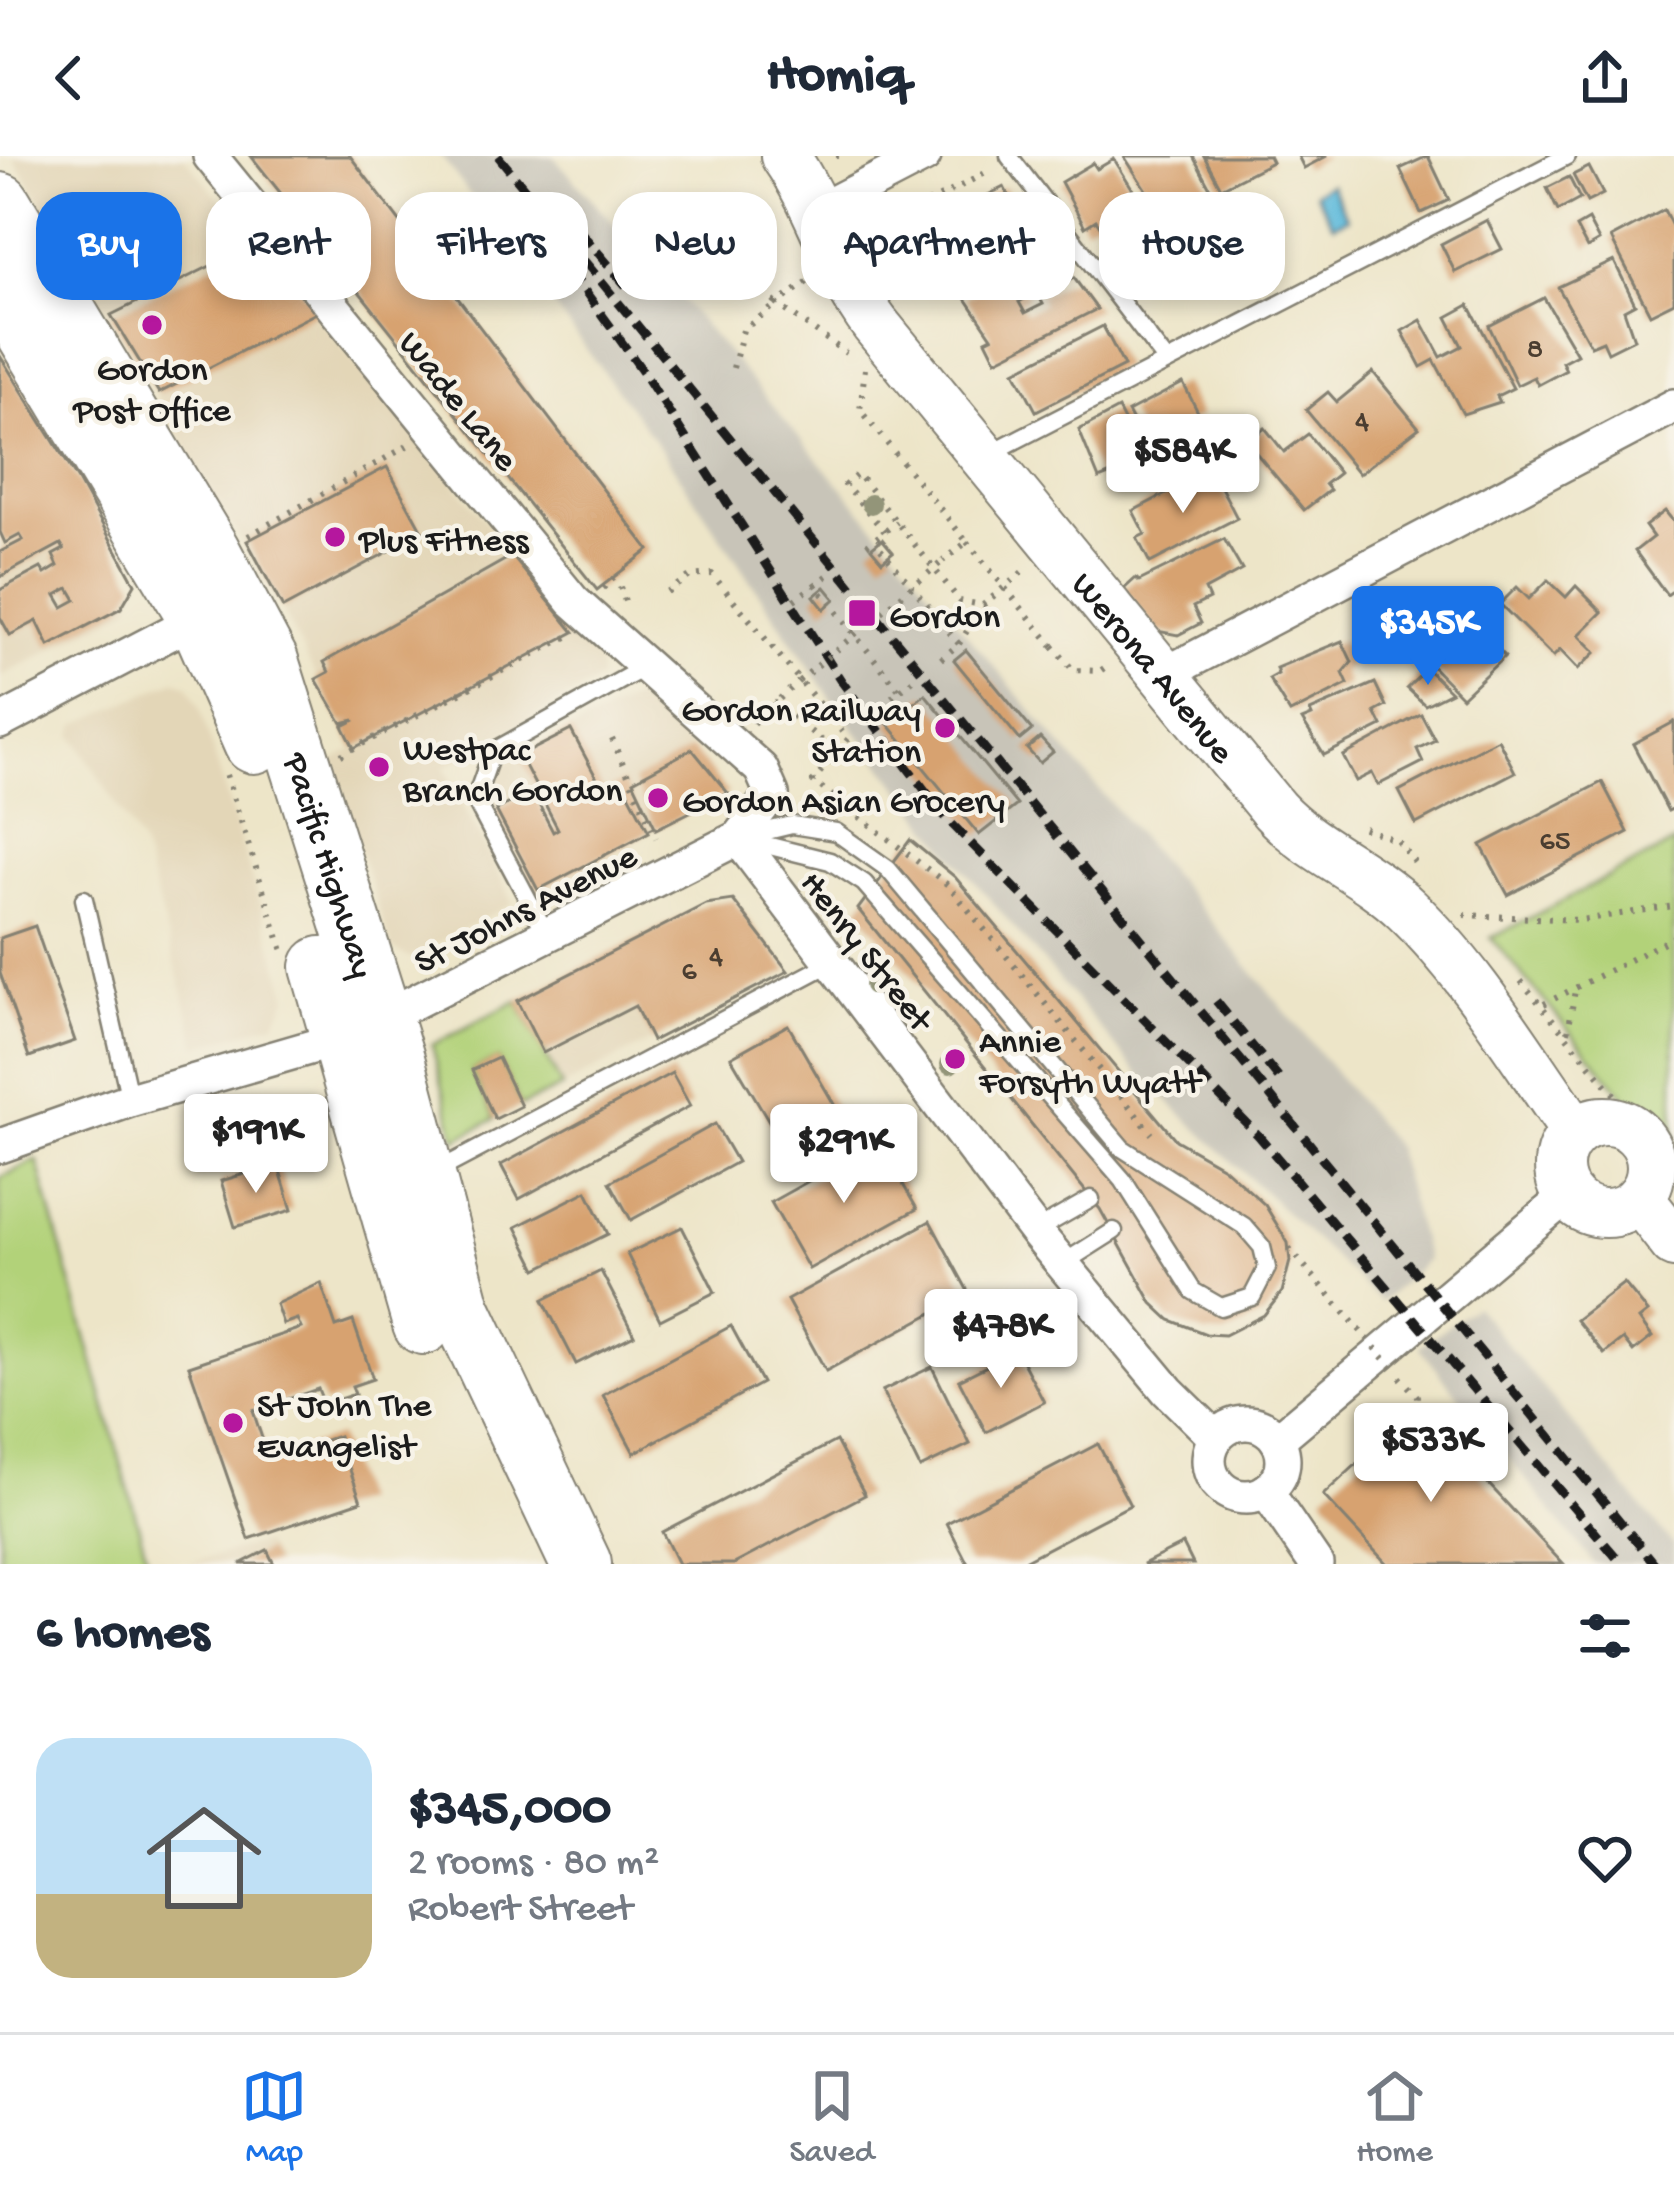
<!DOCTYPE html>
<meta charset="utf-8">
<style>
body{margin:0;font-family:"Gochi Hand",sans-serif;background:#f6f6f7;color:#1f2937;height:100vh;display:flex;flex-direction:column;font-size:45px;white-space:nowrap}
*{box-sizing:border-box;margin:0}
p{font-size:39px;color:#747a83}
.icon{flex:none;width:66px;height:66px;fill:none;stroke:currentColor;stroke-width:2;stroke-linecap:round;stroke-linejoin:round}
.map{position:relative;height:1408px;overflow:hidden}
.details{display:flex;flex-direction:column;background:#fff;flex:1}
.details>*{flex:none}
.banner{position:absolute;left:36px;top:36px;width:1602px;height:108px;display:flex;gap:24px}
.price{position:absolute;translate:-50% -102px;padding:0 27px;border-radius:12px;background:#fff;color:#222;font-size:39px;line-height:78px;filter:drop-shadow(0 3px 6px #0008)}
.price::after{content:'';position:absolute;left:50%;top:72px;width:36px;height:27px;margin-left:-18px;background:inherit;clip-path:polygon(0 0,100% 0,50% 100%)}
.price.current{background:#1a73e8;color:#fff}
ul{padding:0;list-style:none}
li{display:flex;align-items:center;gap:36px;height:300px;padding:0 36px}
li+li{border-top:3px solid #e0e1e3}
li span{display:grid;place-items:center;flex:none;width:336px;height:240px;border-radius:36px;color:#555}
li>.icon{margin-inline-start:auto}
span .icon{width:144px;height:144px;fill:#fffc;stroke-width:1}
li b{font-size:51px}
h2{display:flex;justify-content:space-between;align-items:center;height:144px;padding:0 36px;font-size:51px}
.chip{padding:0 42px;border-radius:36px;background:#fff;box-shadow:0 6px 18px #0003;font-size:42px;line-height:108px}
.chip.current{background:#1a73e8;color:#fff}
header{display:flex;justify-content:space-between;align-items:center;height:156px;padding:0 36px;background:#fff;font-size:54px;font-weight:700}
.dock{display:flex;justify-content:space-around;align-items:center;height:168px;border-top:3px solid #e0e1e3;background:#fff;font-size:33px;color:#747a83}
.dock a{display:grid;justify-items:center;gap:6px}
.dock .current{color:#1a73e8}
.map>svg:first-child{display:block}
.built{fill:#e3d6b7}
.industrial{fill:#c8c4b8}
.green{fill:#b2d279;stroke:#67774a;stroke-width:3}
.water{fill:#5dbadb;stroke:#3c6b7c;stroke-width:3}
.building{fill:#d7a270;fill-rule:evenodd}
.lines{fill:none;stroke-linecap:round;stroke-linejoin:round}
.lane-casing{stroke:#848072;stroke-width:21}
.street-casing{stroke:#848072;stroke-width:38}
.secondary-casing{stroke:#848072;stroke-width:52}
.highway-casing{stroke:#848072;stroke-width:64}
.path{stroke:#848072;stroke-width:6;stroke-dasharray:3 9;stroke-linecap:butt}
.lane{stroke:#fff;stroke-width:16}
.street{stroke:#fff;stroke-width:33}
.secondary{stroke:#fff;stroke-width:48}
.highway{stroke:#fff;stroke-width:60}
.rail{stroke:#1c1c1c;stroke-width:9;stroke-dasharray:18 9;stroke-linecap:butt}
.path-bridge{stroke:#848072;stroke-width:6;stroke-dasharray:3 9;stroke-linecap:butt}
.tree{fill:#939579}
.poi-dot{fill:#b5179e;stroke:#f7f3e8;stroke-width:4.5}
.labels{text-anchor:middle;stroke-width:9;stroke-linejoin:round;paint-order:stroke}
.number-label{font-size:30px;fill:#4b3e31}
.poi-label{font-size:36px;fill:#1c1c1c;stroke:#f7f3e8;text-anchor:start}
.street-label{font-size:36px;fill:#1c1c1c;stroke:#f7f3e8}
</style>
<header><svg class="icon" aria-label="back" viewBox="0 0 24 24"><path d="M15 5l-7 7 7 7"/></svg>Homiq<svg class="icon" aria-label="share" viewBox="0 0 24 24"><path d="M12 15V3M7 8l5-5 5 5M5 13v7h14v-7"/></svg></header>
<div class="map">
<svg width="1674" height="1408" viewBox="0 0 1674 1408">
<rect width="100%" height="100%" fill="#f7f3e8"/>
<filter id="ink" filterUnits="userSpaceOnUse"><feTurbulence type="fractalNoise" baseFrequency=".00833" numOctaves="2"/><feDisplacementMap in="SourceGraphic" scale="24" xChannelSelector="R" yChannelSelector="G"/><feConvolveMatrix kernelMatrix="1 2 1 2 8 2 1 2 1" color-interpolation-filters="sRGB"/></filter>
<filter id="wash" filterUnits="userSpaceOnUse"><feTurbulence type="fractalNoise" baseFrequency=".004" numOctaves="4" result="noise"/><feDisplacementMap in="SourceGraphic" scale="48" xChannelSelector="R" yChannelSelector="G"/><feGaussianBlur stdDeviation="2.7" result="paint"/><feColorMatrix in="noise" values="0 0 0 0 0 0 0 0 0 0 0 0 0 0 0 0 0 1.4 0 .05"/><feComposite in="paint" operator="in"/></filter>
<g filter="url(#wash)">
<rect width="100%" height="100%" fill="#ede5c8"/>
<g class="built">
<polygon points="13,0 184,0 600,503 599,524 444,611 513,747 410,802 392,793 331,606 354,593 277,445"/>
<polygon points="0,193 94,346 136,429 130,450 118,459 0,521"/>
<polygon points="176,524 188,529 199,549 288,841 274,867 198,890 142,690 73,579 76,569"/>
<polygon points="637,541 651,545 728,637 538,734 489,640 501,609"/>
<polygon points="733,744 788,815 562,931 517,846 706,748"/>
<polygon points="264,1387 276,1408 185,1408"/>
</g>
<g class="industrial">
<polygon points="441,0 553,0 679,140 1216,771 1395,990 1427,1104 1381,1146 1139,918 953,700 834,547 656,286"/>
<polygon points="1475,1150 1674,1390 1674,1408 1594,1408 1419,1191"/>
</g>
<g class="green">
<polygon points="1674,687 1674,992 1670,994 1491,782"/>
<polygon points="517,845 562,931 521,950 498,903 472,914 495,963 456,983 432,889"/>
<polygon points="37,1004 149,1408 0,1408 0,1022"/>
</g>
<polygon class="water" points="1330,28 1348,62 1333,69 1315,36"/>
<g id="blocks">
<g class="building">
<polygon points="251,0 350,0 649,394 597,434"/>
<polygon points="1124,0 1193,0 1225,60 1205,72 1209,79 1184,93"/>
<polygon points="1204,0 1269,0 1272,6 1221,32"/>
<polygon points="1298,0 1327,0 1304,12"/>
<polygon points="1428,0 1449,44 1421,57 1400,13"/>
<polygon points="1114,3 1148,58 1116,76 1102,73 1096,64 1085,71 1061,26 1093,7 1097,13"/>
<polygon points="1589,11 1603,38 1587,46 1573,19"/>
<polygon points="1569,21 1580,43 1558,55 1547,32"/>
<polygon points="1004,31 1024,71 927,121 906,80"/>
<polygon points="1664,54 1674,74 1674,146 1650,158 1611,82"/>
<polygon points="1487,64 1502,93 1455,116 1441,88"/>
<polygon points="1588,64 1599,85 1587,92 1576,71"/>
<polygon points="259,86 320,155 159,237 111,159"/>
<polygon points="1614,105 1635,148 1624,154 1634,183 1608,196 1603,185 1591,190 1558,131"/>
<polygon points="1016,116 1028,141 1019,146 1025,157 1043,148 1039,140 1074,122 1097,153 996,204 986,184 992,181 965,141"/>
<polygon points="1544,142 1577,198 1562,206 1566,214 1538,229 1534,221 1517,229 1489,170"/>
<polygon points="1469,149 1513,232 1497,240 1500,246 1463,258 1434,204 1421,211 1402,175 1421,164 1441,201 1462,190 1447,161"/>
<polygon points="1103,170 1124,210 1036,255 1015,215"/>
<path d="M0,200L78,324L135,428L121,452L49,490L37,465L10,479L0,461V434L41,412L45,418L58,410L53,399L64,393L61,388L0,421V396L23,384L20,379L5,387L0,376ZM69,432L76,444L63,451L56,439Z"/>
<polygon points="1373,216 1419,272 1359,318 1306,254 1328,236 1337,246"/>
<polygon points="1183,227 1200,260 1174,273 1186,297 1119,333 1111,318 1099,323 1079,274 1118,253 1135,286 1142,282 1128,256"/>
<polygon points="1265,272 1284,296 1308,278 1339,317 1325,328 1330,334 1304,354 1247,286"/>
<polygon points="387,311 423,377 283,452 247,385"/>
<polygon points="1212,314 1237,362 1150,407 1137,382 1145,378 1133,355"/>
<polygon points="1665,355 1674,366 1674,434 1667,439 1635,395 1653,381 1645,370"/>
<polygon points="882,383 893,396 882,405 871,392"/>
<polygon points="1224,383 1242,414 1205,434 1209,443 1193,451 1201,467 1178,479 1157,475 1124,433 1136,422 1139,425"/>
<polygon points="512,400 574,476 354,592 343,570 355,564 342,567 316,523 329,516 324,506"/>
<polygon points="1548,424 1566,441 1576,430 1602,456 1579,479 1596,496 1578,513 1560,494 1553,501 1500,448 1517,431 1529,443"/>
<polygon points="825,431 835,443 824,453 814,440"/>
<polygon points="1459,452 1505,500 1462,541 1416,494 1440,461 1445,466"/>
<polygon points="1342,485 1352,506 1343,517 1348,528 1290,557 1269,523 1278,518 1276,512"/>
<polygon points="966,494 1032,574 1020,584 954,504"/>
<polygon points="1427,513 1451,536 1425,549 1407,532"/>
<polygon points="1375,527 1386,550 1375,556 1382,570 1324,599 1302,564 1312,560 1310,555"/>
<polygon points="925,538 1017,649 979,679 888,568"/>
<polygon points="1421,558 1435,584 1417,593 1423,606 1378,629 1372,617 1356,625 1343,600"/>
<polygon points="1674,566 1674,652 1668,655 1633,588"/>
<polygon points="571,574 604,636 623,626 649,676 538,734 496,654 532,635 553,676 558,673 520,600"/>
<polygon points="1040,582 1053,596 1040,607 1027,593"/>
<polygon points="1498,583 1515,616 1416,668 1399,635"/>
<polygon points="692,593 728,637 656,673 633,625"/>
<polygon points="1602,626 1628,676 1508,739 1481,689"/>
<polygon points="910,684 955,721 1176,984 1223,1011 1265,1049 1288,1087 1290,1105 1282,1136 1264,1159 1225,1179 1206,1178 1170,1164 1152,1147 1100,1053 858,753"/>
<polygon points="733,744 788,815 652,885 635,850 543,897 517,845 706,748"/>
<polygon points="35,770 75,885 29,901 0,817 0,782"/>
<polygon points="788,869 835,950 779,982 731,901"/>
<polygon points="498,902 521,950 495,963 472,914"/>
<polygon points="672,917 690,950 519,1043 501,1009"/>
<polygon points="715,968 737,1006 631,1064 610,1026"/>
<polygon points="879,986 917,1053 809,1113 771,1046"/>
<polygon points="278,1008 292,1054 235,1071 221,1025"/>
<polygon points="587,1035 608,1078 537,1113 516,1071"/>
<polygon points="930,1065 969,1137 826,1215 787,1144"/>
<polygon points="682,1071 715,1136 660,1164 627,1098"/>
<polygon points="601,1115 634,1179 576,1208 543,1144"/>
<polygon points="321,1127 336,1171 353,1165 373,1223 352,1230 355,1238 324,1248 318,1233 253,1255 269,1303 338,1280 361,1345 249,1383 189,1210 301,1172 297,1163 283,1168 276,1148"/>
<polygon points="1624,1127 1648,1156 1639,1163 1652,1181 1633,1196 1623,1183 1604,1198 1576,1164"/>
<polygon points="731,1170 762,1227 634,1297 603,1239"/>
<polygon points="1017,1195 1044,1246 986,1276 959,1224"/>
<polygon points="932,1211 970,1288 920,1312 882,1235"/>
<polygon points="1418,1252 1563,1408 1387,1408 1323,1339"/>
<polygon points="836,1285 865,1339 734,1408 678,1408 662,1376"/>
<polygon points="1098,1288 1130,1349 1018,1408 968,1408 947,1367"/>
<polygon points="1183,1388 1193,1408 1143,1408"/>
<polygon points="267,1394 274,1408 240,1408"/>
</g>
</g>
</g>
<g filter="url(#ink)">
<use href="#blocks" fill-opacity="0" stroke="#848072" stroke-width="3"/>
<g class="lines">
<g class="lane-casing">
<g id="lane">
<polyline points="1009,0 1167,206"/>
<polyline points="987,299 1567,0"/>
<polygon points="792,669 836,676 888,713 1122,992 1244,1070 1262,1091 1267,1112 1252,1141 1221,1151 1193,1135 1123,1024 864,727 830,705 738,682"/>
<polyline points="84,743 130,944"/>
<polyline points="548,781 475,644 492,596 645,511"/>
<polyline points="437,1015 831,807"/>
<polyline points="1035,1075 1091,1043"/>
<polyline points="1062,1108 1114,1075"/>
</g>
</g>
<g class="street-casing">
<g id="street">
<polyline points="816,56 924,0"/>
<polyline points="1163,519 1674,250"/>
<polyline points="0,566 199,462"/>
<polyline points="738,682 1035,1075 1168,1235 1216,1282"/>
<polyline points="0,990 130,944 343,882 738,682 772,638 761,613 573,445 210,0"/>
<circle cx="1246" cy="1304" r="37"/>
<polyline points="1277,1284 1568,1039"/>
<polyline points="1266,1335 1316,1408"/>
</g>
</g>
<g class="secondary-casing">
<g id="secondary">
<path id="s1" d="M785,0C822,53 836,116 875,168L1274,654C1312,695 1367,715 1407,754C1473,817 1522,901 1575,975"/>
<circle cx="1605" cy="1011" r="46"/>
<polyline points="1639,1042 1674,1087"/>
</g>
</g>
<g class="highway-casing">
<g id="highway">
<path id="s2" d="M0,47L210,396L268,505L394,903L460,1152L581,1408"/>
<polyline points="0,132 199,462 254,587"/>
<polyline points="321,811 423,1168"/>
</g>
</g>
<g class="path">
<polyline points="836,0 845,0"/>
<polyline points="874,89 881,72 991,14"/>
<polyline points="807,126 777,148 846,197"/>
<polyline points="733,212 743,174 777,148 770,142"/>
<polyline points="865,213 860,254 967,386 943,405"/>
<polyline points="248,380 409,289"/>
<polyline points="867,389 897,366"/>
<polyline points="815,429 831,417"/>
<polyline points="620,431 627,451"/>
<polyline points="603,432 616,420"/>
<polyline points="667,436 690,420 712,418 848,583 837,596 773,546"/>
<polyline points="794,444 815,429 900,535"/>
<polyline points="959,488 983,449"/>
<polyline points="1053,490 1073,514 1100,515 1107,510"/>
<polyline points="941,503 959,488 877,388 885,376 845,329 858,318 960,445 983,449 1027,412"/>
<polyline points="873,556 917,521"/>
<polyline points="753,567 799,525"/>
<polyline points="612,583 656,682"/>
<polyline points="837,596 813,625 948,729 1152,978"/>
<polyline points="341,599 569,480"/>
<polyline points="226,619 283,795"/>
<polyline points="1364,672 1397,685 1420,712"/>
<polyline points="1464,759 1580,764 1674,750"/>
<polyline points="1521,825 1674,1011"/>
<polyline points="1544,848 1674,781"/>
<polyline points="1568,876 1575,834"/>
<polyline points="1289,1092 1351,1164"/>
<polyline points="1400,1221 1417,1240 1409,1281"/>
</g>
<use href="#lane" class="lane"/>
<use href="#street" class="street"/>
<use href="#secondary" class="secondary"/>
<use href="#highway" class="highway"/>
<g class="rail">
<polyline points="498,0 1655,1408"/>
<polyline points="562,54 628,132"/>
<polyline points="569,113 644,217 842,526 947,663 1258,979 1622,1408"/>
<polyline points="1216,845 1280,924"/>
</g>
<g class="path-bridge">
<polyline points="967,386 1053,490"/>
<polyline points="799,525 943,405"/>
<polyline points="1351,1164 1398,1218"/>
</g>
</g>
<g class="tree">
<circle cx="871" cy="348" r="10"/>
<circle cx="874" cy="829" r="10"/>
<circle cx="950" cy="908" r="10"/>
</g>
</g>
<g class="poi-dot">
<circle cx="152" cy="169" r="12"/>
<circle cx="335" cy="381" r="12"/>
<rect x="847" y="442" width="30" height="30" rx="6"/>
<circle cx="945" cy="572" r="12"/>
<circle cx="379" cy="611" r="12"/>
<circle cx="658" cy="642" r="12"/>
<circle cx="955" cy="903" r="12"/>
<circle cx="233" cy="1267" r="12"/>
</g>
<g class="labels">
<g class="number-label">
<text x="1535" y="201">8</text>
<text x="1362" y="273">4</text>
<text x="1555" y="693">65</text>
<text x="716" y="808">4</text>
<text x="689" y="823">6</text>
</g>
<g class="poi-label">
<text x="152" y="223" text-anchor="middle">Gordon<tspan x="152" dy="41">Post Office</tspan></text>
<text x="359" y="394">Plus Fitness</text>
<text x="889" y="470">Gordon</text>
<text x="921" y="564" text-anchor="end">Gordon Railway<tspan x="921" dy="41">Station</tspan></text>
<text x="403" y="603">Westpac<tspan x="403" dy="41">Branch Gordon</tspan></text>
<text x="682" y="655">Gordon Asian Grocery</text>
<text x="979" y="895">Annie<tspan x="979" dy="41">Forsyth Wyatt</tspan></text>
<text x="257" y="1259">St John The<tspan x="257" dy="41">Evangelist</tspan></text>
</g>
<g class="street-label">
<text transform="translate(461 243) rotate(51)" y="13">Wade Lane</text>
<text dy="13" stroke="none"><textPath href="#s1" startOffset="633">Werona Avenue</textPath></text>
<text dy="13" stroke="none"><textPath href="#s2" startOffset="744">Pacific Highway</textPath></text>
<text transform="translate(524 750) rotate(-27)" y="13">St Johns Avenue</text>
<text transform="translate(869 793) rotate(52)" y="13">Henry Street</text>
</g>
</g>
</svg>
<b class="price" style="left:1183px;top:360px">$584K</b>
<b class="price current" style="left:1428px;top:532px">$345K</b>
<b class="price" style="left:256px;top:1040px">$191K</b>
<b class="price" style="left:844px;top:1050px">$291K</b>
<b class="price" style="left:1001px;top:1235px">$478K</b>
<b class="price" style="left:1431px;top:1349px">$533K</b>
<div class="banner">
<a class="chip current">Buy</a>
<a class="chip">Rent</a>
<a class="chip">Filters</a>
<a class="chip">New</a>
<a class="chip">Apartment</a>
<a class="chip">House</a>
</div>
</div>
<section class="details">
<h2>6 homes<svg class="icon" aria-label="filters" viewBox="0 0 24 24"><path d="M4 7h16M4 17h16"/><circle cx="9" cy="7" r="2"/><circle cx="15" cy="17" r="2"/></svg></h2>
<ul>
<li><span style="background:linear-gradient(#bfe0f5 65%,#c2b280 0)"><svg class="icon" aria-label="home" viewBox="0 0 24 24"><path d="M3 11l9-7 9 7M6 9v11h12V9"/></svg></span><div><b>$345,000</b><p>2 rooms · 80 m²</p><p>Robert Street</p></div><svg class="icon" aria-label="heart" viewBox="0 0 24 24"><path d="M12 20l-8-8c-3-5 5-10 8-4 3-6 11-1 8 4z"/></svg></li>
</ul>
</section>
<nav class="dock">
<a class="current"><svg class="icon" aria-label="map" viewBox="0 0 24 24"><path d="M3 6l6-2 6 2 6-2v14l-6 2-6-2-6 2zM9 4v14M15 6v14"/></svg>Map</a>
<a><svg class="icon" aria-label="saved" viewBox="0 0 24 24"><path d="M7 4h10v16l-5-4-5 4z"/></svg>Saved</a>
<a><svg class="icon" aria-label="home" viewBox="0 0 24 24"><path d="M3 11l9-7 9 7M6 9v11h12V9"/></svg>Home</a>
</nav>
